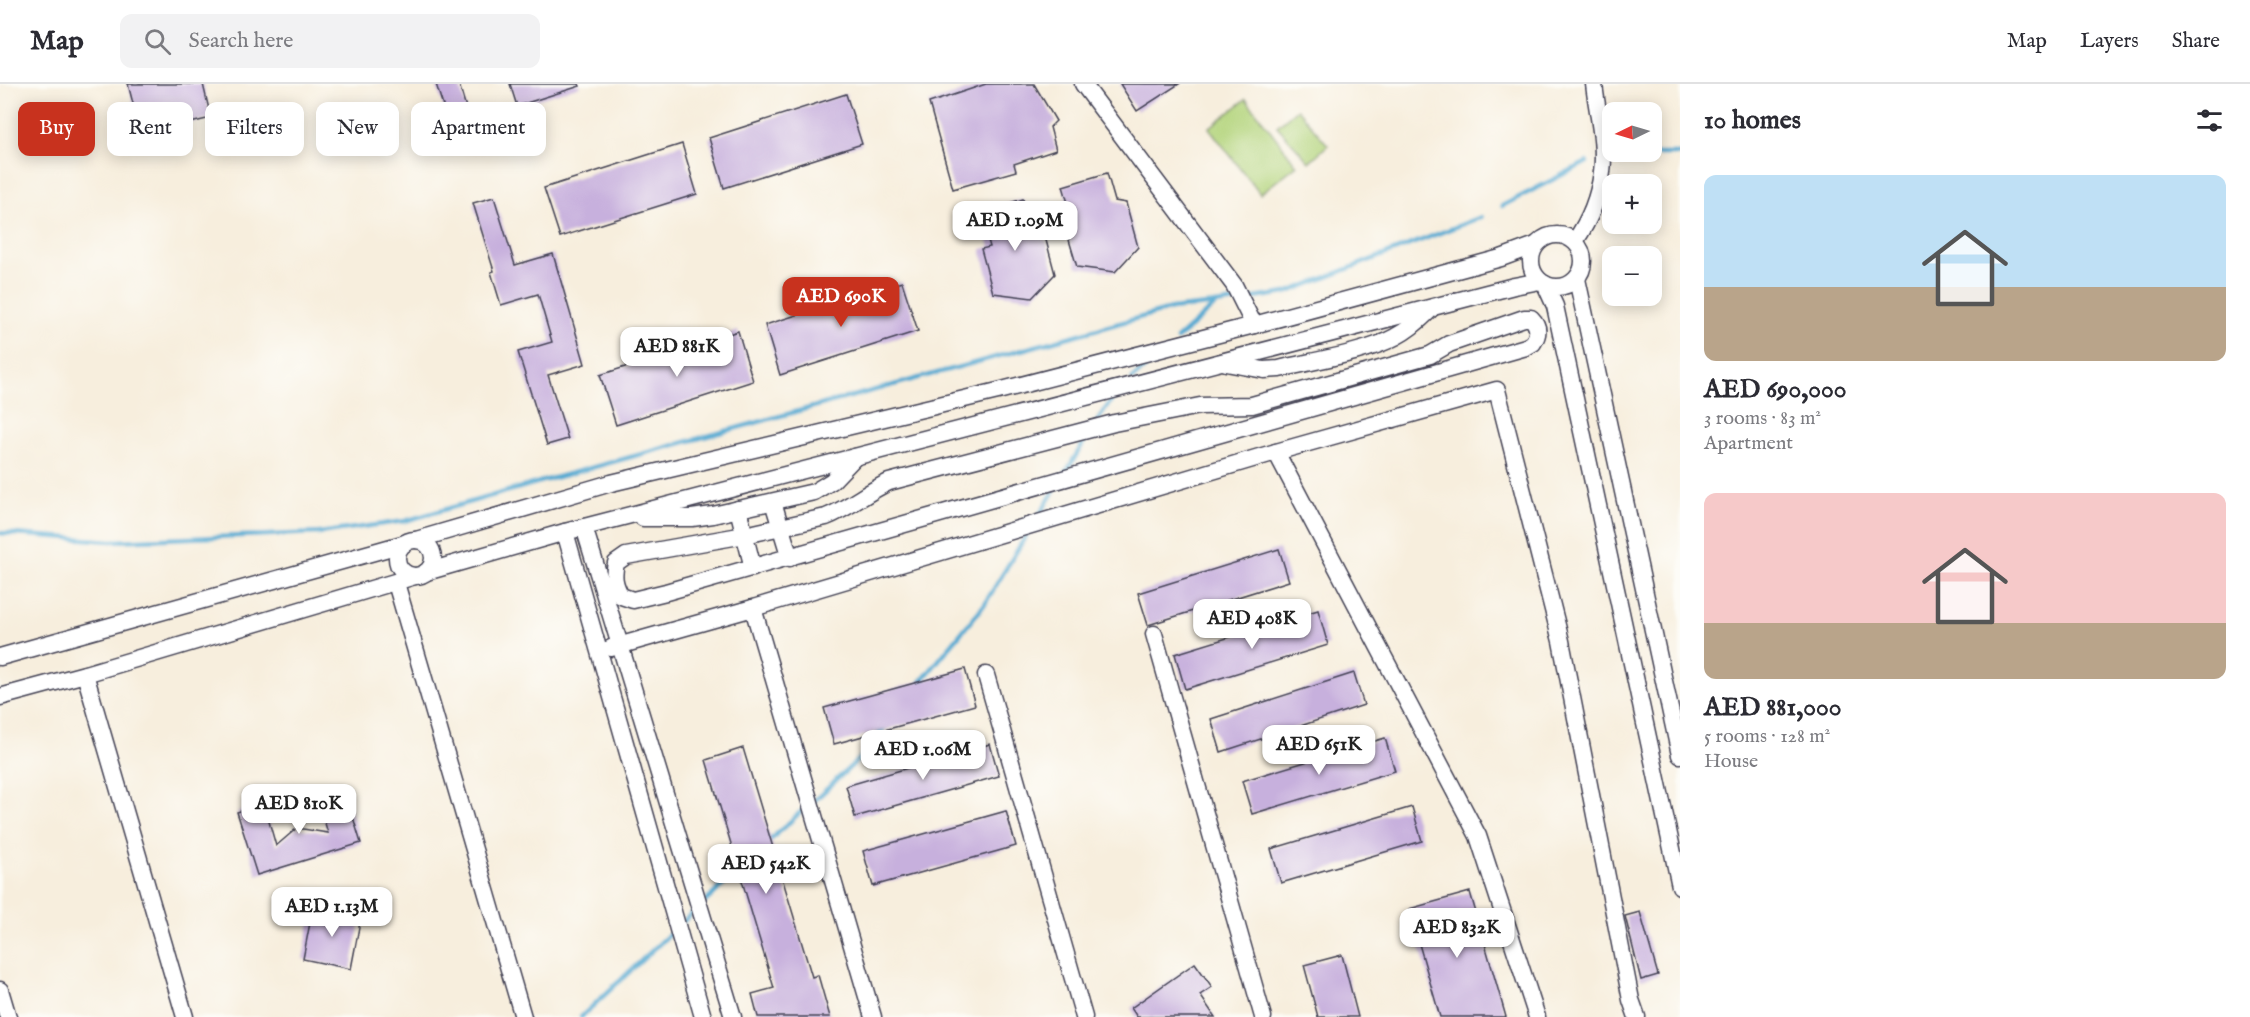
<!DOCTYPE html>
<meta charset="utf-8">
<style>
body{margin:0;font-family:"IM FELL English",serif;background:#f2f2f3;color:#2b2b33;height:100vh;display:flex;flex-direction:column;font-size:22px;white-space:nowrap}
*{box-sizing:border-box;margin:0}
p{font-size:20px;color:#7c7c81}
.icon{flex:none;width:33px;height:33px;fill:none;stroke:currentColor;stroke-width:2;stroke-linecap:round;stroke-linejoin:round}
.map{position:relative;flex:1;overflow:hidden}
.details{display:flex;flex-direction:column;background:#fff;width:570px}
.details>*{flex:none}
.guide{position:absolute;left:18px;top:18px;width:570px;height:54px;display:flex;gap:12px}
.needle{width:39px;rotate:265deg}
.fabs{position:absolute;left:1602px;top:18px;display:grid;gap:12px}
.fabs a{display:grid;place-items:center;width:60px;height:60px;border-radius:12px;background:#fff;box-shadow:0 3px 15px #0003;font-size:30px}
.price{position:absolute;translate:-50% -51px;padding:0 14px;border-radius:12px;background:#fff;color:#222;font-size:20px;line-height:39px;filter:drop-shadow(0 2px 3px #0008)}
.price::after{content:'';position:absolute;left:50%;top:36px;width:18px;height:14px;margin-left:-9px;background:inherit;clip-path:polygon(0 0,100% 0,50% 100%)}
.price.selected{background:#c8321e;color:#fff}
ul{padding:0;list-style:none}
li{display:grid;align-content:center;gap:12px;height:318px;padding:0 24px}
li span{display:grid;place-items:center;height:186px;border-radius:12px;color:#555}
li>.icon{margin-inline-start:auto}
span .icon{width:108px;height:108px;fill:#fffc;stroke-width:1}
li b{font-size:26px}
h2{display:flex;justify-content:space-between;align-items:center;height:72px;padding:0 24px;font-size:26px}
.chip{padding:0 21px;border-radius:12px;background:#fff;box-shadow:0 3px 15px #0003;font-size:21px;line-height:54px}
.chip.selected{background:#c8321e;color:#fff}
header{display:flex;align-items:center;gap:36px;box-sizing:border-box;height:84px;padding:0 30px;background:#fff;border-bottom:2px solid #e1e1e2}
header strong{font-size:28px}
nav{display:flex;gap:33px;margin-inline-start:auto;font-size:21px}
.search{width:420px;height:54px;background:#f2f2f3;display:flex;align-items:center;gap:15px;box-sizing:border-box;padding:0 21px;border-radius:12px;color:#7c7c81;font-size:22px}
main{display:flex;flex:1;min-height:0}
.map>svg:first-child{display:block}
.green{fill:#b3d47c;stroke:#6a7b5c;stroke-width:1.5}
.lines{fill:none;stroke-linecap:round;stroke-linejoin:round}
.stream{stroke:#57aad2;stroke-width:4.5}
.building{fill:#c7b0dd}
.minor-casing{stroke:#424153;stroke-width:19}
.minor{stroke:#fff;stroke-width:16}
</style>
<header>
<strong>Map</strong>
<div class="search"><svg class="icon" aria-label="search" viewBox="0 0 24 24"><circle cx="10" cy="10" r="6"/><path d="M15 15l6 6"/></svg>Search here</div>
<nav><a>Map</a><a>Layers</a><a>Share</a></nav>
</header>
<main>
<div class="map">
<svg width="1680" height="933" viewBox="0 0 1680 933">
<rect width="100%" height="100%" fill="#fdfcf7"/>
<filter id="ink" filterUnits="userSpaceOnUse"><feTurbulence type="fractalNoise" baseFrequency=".0167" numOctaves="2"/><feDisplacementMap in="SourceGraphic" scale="12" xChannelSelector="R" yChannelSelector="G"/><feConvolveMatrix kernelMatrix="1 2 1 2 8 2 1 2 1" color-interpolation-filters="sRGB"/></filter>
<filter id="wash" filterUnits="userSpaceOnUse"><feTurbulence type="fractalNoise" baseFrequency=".008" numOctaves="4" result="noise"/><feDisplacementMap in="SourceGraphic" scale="24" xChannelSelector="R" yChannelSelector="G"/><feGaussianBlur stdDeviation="1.35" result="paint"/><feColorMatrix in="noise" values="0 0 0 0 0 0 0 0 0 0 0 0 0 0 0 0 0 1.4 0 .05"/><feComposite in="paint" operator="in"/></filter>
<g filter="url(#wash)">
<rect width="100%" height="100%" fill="#f7eedd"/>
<g class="green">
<polygon points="1246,15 1297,81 1260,110 1209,44"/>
<polygon points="1297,25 1328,61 1309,78 1277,42"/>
</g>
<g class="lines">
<g class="stream">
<polyline points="1615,70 1680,70"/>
<polyline points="1502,122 1587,78"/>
<polyline points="1177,255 1216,220 1286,209 1481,133"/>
<polyline points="1132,295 1157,273"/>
<polyline points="1096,339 1115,311"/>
<polyline points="1065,390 1088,351"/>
<polyline points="1038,433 1057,402"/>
<polyline points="0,449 111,457 319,449 405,437 543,397 1171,225 1216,220"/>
<polyline points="920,599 984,521 1030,445"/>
<polyline points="814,717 862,672 885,643"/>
<polyline points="767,759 807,722"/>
<polyline points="704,819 741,784"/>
<polyline points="682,839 695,826"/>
<polyline points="581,933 673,847"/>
</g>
</g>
<g id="blocks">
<g class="building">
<polygon points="128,0 203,0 211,34 141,51"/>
<polygon points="436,0 459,0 472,44 452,50"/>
<polygon points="510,0 579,0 580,2 517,22"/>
<polygon points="986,0 1034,0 1056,37 1050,43 1056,66 1014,80 1016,87 953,105 929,19"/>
<polygon points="1120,0 1179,0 1137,27"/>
<polygon points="846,10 862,60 724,104 709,54"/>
<polygon points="682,60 697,110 560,153 544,104"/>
<polygon points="1107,89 1115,117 1126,119 1138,163 1115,188 1077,183 1064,139 1073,136 1063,102"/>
<polygon points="494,113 515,181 553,170 585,280 548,291 568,355 547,361 518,268 552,258 538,210 501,221 491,188 494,187 473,119"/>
<polygon points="1023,115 1032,143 1043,145 1055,190 1032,214 993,209 981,165 990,163 980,128"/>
<polygon points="902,198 918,247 780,291 765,241"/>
<polygon points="738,247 753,297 616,341 600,291"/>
<polygon points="1279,465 1289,497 1148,541 1138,509"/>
<polygon points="1318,526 1328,561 1185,605 1175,570"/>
<polygon points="965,585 975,621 834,660 824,624"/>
<polygon points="1354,589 1364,621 1221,668 1211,635"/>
<polygon points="1385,654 1395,687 1252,730 1242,697"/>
<polygon points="990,660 999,692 855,733 846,702"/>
<polygon points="743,664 812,893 818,891 830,933 758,933 752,910 774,904 706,676"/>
<polygon points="344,704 361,759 257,791 237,728 264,720 276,762 297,744 328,749 317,713"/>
<polygon points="1412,723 1422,757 1281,799 1271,765"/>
<polygon points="1006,727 1016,762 873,802 863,767"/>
<polygon points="1470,808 1506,933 1440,933 1409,825"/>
<polygon points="313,823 361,833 351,885 303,875"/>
<polygon points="1640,828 1658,891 1641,896 1625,832"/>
<polygon points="1342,871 1358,933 1318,933 1304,881"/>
<polygon points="1195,879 1212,903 1200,911 1215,933 1137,933 1131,924"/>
</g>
</g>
</g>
<g filter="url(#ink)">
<use href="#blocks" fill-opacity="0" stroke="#424153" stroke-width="1.5"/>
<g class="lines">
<g class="minor-casing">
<g id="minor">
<polyline points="1083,0 1234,201 1254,241"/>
<circle cx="1557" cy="177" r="26"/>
<path d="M1575,157C1589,137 1599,113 1602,88C1606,60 1597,28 1594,0"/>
<polyline points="1577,195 1680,671"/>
<polyline points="1545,200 1555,222 1680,802"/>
<path d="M1524,234H1531C1539,242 1539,250 1533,259L1526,263L666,508L633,516L621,512C614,500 613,492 616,479L626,472L745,451L826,433C849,424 867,408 889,398L1114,339L1200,322L1252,321L1430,271L1449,260Z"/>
<path d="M1226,279L1264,286L1279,285C1312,277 1366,269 1395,253C1409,246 1420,236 1431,225"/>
<polyline points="1276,368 1478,752 1537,933"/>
<polyline points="773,418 790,474"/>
<polyline points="738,425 753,484"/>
<polyline points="643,434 692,434 713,431 814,408 832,397 855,373"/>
<polyline points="584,443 733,933"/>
<polyline points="565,448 703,933"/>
<polyline points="416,456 611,399 998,307 1254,241 1501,174 1536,161"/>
<circle cx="415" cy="474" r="18"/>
<polyline points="426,488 565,448 1514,202 1540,197"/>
<polyline points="396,499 523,933"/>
<polyline points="1154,550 1263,933"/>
<polyline points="611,564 753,524"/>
<polyline points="0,573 406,459"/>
<polyline points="85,590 185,933"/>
<polyline points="986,591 1084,933"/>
<polyline points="0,613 85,590 415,492"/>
<polyline points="0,906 8,933"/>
<polyline points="873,933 753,524 1276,368 1497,306 1561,557 1631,916 1637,933"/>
</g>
</g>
<use href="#minor" class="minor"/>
</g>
</g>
</svg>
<div class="fabs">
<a><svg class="needle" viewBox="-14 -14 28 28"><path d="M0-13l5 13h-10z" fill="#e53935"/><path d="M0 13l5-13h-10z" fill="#7c7c81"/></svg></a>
<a>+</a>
<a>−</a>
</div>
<b class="price" style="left:1015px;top:168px">AED 1.09M</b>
<b class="price selected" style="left:841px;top:244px">AED 690K</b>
<b class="price" style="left:677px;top:294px">AED 881K</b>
<b class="price" style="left:1252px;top:566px">AED 408K</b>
<b class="price" style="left:1319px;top:692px">AED 651K</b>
<b class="price" style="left:923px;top:697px">AED 1.06M</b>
<b class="price" style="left:299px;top:751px">AED 810K</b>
<b class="price" style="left:766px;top:811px">AED 542K</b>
<b class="price" style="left:332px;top:854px">AED 1.13M</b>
<b class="price" style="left:1457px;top:875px">AED 832K</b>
<div class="guide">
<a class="chip selected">Buy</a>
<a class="chip">Rent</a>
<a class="chip">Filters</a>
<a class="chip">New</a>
<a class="chip">Apartment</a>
</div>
</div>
<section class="details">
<h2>10 homes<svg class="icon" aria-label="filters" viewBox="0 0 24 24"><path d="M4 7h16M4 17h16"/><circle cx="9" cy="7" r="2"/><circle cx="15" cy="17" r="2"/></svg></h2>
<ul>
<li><span style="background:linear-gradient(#bfe0f5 60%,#b9a48a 0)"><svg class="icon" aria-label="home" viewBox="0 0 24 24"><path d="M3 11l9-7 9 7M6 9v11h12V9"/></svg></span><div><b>AED 690,000</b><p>3 rooms · 83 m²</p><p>Apartment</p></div></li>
<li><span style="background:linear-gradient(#f6c9c9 70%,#b9a48a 0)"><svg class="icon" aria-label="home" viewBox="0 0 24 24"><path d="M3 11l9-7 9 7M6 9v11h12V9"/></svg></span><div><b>AED 881,000</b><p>5 rooms · 128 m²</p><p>House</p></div></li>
</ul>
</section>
</main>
